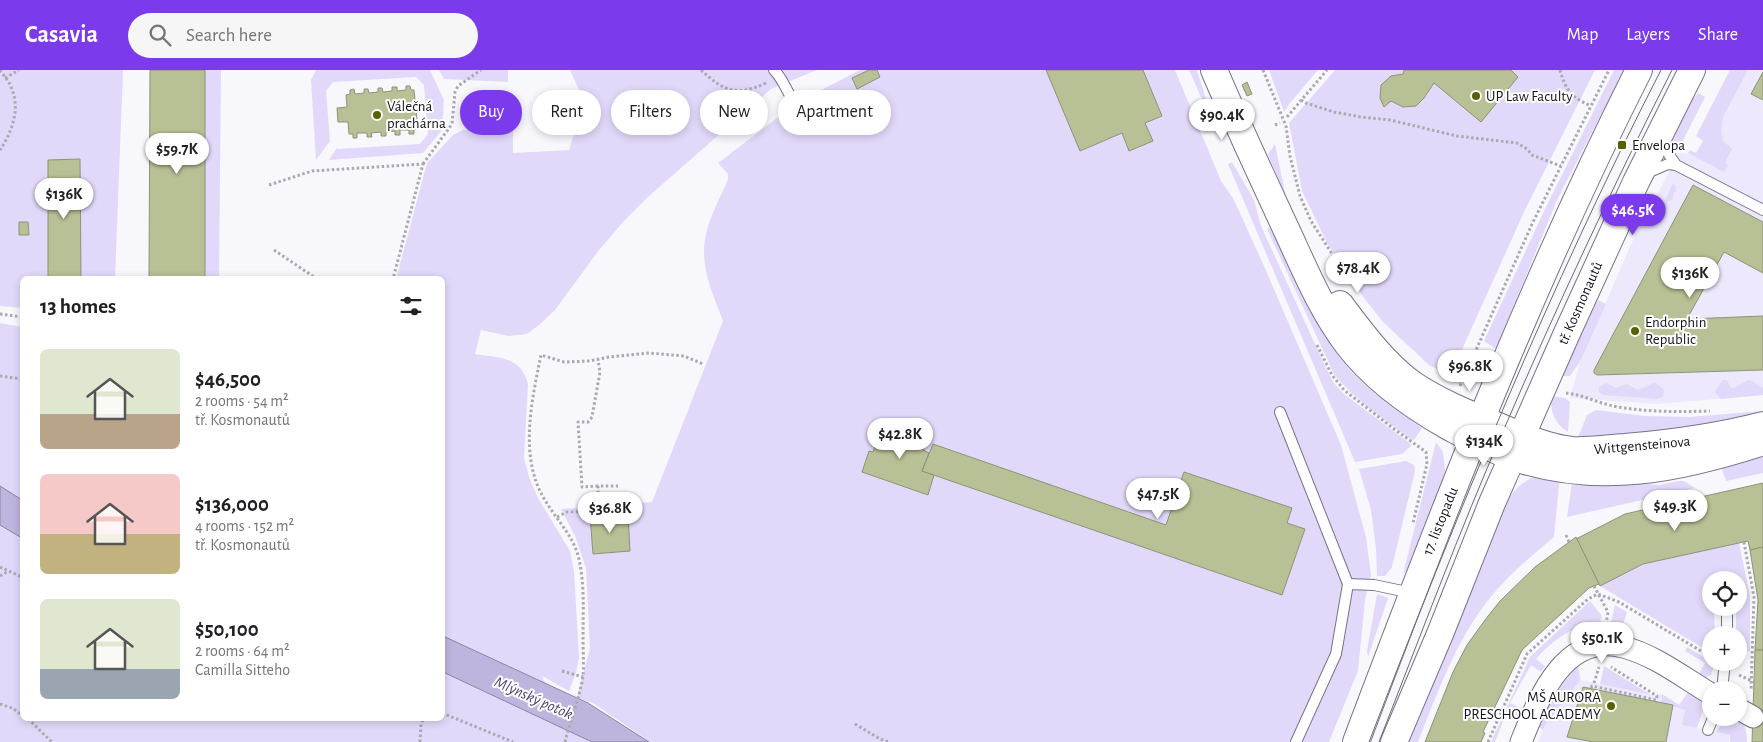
<!DOCTYPE html>
<meta charset="utf-8">
<style>
body{margin:0;font-family:"Alegreya Sans",sans-serif;background:#f6f6f6;color:#202124;height:100vh;display:flex;flex-direction:column;font-size:19px;white-space:nowrap}
*{box-sizing:border-box;margin:0}
p{font-size:16px;color:#757577}
.icon{flex:none;width:28px;height:28px;fill:none;stroke:currentColor;stroke-width:2;stroke-linecap:round;stroke-linejoin:round}
.map{position:relative;flex:1;overflow:hidden}
.details{position:absolute;left:20px;top:206px;width:425px;height:445px;display:flex;flex-direction:column;background:#fff;border-radius:8px;box-shadow:0 2px 8px #0003}
.details>*{flex:none}
.guide{position:absolute;left:460px;top:20px;width:475px;height:45px;display:flex;gap:10px}
.tools{position:absolute;left:1702px;top:501px;display:grid;gap:10px}
.tools a{display:grid;place-items:center;width:45px;height:45px;border-radius:50%;background:#fff;box-shadow:0 2px 8px #0003;font-size:25px}
.price{position:absolute;translate:-50% -42px;padding:0 11px;border-radius:18px;background:#fff;color:#222;font-size:16px;line-height:32px;filter:drop-shadow(0 1px 2px #0008)}
.price::after{content:'';position:absolute;left:50%;top:30px;width:15px;height:11px;margin-left:-8px;background:inherit;clip-path:polygon(0 0,100% 0,50% 100%)}
.price.on{background:#7c3aed;color:#fff}
ul{padding:0;list-style:none}
li{display:flex;align-items:center;gap:15px;height:125px;padding:0 20px}
li span{display:grid;place-items:center;flex:none;width:140px;height:100px;border-radius:8px;color:#555}
li>.icon{margin-inline-start:auto}
span .icon{width:60px;height:60px;fill:#fffc;stroke-width:1}
li b{font-size:21px}
h2{display:flex;justify-content:space-between;align-items:center;height:60px;padding:0 20px;font-size:21px}
.tag{padding:0 18px;border-radius:22px;background:#fff;box-shadow:0 2px 8px #0003;font-size:18px;line-height:45px}
.tag.on{background:#7c3aed;color:#fff}
header{display:flex;align-items:center;gap:30px;box-sizing:border-box;height:70px;padding:0 25px;background:#7c3aed;color:#fff}
header strong{font-size:24px}
nav{display:flex;gap:28px;margin-inline-start:auto;font-size:18px}
.search{width:350px;height:45px;background:#f6f6f6;display:flex;align-items:center;gap:12px;box-sizing:border-box;padding:0 18px;border-radius:28px;color:#757577;font-size:19px}
.map>svg:first-child{display:block}
.built{fill:#ede8fc}
.green{fill:#e2d9fa;fill-rule:evenodd}
.water{fill:#bfb4de;stroke:#8c83a4}
.building{fill:#b8c095;stroke:#8e927b}
.lines{fill:none;stroke-linecap:round;stroke-linejoin:round}
.service-casing{stroke:#787288;stroke-width:12}
.minor-casing{stroke:#787288;stroke-width:23}
.tertiary-casing{stroke:#787288;stroke-width:28}
.path{stroke:#aba9b0;stroke-width:3;stroke-dasharray:2.5 2.5;stroke-linecap:butt}
.service{stroke:#fff;stroke-width:10}
.minor{stroke:#fff;stroke-width:21}
.tertiary{stroke:#fff;stroke-width:26}
.tram{stroke:#6d6b72;stroke-width:1}
.poi-dot{fill:#576100;stroke:#fff;stroke-width:2}
.labels{text-anchor:middle;stroke-width:4;stroke-linejoin:round;paint-order:stroke}
.poi-label{font-size:15px;fill:#15121b;stroke:#fff;text-anchor:start}
.street-label{font-size:15px;fill:#15121b;stroke:#fff}
.water-label{font-size:16px;font-style:italic;fill:#4e3d73;stroke:#fff}
</style>
<header>
<strong>Casavia</strong>
<div class="search"><svg class="icon" aria-label="search" viewBox="0 0 24 24"><circle cx="10" cy="10" r="6"/><path d="M15 15l6 6"/></svg>Search here</div>
<nav><a>Map</a><a>Layers</a><a>Share</a></nav>
</header>
<div class="map">
<svg width="1763" height="672" viewBox="0 0 1763 672">
<rect width="100%" height="100%" fill="#f8f7fc"/>
<g class="built">
<polygon points="1748,0 1763,0 1763,325 1657,334 1570,328 1580,292 1632,172 1679,83 1694,85 1703,83"/>
<polygon points="1578,597 1581,610 1651,625 1662,624 1661,633 1686,640 1683,655 1730,665 1729,672 1538,672 1545,655"/>
</g>
<g class="green">
<polygon points="0,0 123,0 115,209 22,209 22,238 0,236"/>
<polygon points="205,0 221,0 219,209 205,209"/>
<polygon points="316,0 430,0 444,30 442,60 423,83 329,90 337,78 339,79 420,74 428,64 424,15 416,7 333,12 326,21 330,71 316,90 311,10"/>
<polygon points="439,0 508,0 508,12 444,9"/>
<path d="M570,0H817L771,19L649,126L624,151L599,180L555,240L539,255L527,264L509,266L481,260L475,284C499,288 521,286 528,314L524,388L530,410L538,428L570,481L574,501L579,587L576,603L569,621L542,606L545,613L443,566L442,209H396L427,93L453,65L463,60L513,57V83L569,80L584,31Z"/>
<path d="M860,0H1175L1221,111L1233,128L1264,196L1341,375L1366,467L1371,505L1365,530L1358,601L1329,672H650L593,633L577,628L590,578L586,498L575,466L561,439L652,432L723,251C712,222 699,195 706,164C710,145 721,127 728,109V104L718,93L798,32Z"/>
<polygon points="1189,0 1197,0 1207,33 1204,34"/>
<polygon points="1269,0 1318,0 1290,33 1284,42"/>
<polygon points="1335,0 1595,0 1524,142 1456,293 1449,301 1439,300 1429,295 1383,252 1364,228 1327,173 1302,121 1289,53"/>
<polygon points="1614,0 1624,0 1557,130 1496,279 1484,271 1544,141"/>
<polygon points="1730,0 1748,0 1723,47 1721,59 1723,71 1732,79 1725,93 1728,95 1724,102 1688,83 1690,80 1696,83 1703,71 1696,66"/>
<polygon points="1698,23 1705,27 1677,82 1671,71 1686,38"/>
<polygon points="1275,74 1287,132 1268,84"/>
<polygon points="1232,92 1254,130 1261,156 1326,298 1334,313 1344,324 1412,375 1402,384 1355,392 1228,94"/>
<polygon points="1673,113 1676,116 1676,122 1674,122 1673,129 1667,132 1666,143 1661,146 1662,148 1656,150"/>
<path d="M1271,157C1299,207 1315,264 1356,306C1375,326 1400,341 1422,358L1414,370L1410,369C1384,349 1354,330 1334,304L1267,159Z"/>
<polygon points="1598,230 1606,234 1580,292 1570,306 1562,306 1563,297"/>
<polygon points="0,253 22,257 22,430 0,417"/>
<polygon points="1723,310 1727,310 1731,318 1734,318 1749,310 1763,318 1763,325 1721,329 1715,322"/>
<polygon points="1655,312 1664,320 1663,327 1656,329 1603,325 1599,322 1599,317 1606,313 1616,318 1627,314 1638,320"/>
<path d="M1552,326L1565,328L1570,332L1568,362C1555,354 1549,341 1552,326Z"/>
<polygon points="1596,340 1645,346 1689,347 1763,341 1763,348 1609,367 1578,367 1587,345"/>
<polygon points="1436,372 1443,382 1445,401 1412,495 1403,504"/>
<polygon points="1763,378 1763,403 1726,411 1719,391"/>
<polygon points="1406,391 1414,395 1415,401 1392,497 1385,506 1377,506 1376,479 1371,440 1359,399"/>
<path d="M1539,405H1560L1554,467C1532,486 1508,505 1490,528C1456,570 1438,622 1418,672H1406L1507,430C1516,418 1524,410 1539,405Z"/>
<polygon points="1573,406 1659,415 1679,411 1684,411 1695,418 1567,447"/>
<polygon points="0,455 22,468 22,649 442,649 443,602 592,672 0,672"/>
<path d="M1739,473L1750,526V581H1739V565H1736V543L1714,541L1715,565H1711V583L1600,516L1643,494ZM1711,510H1739V538H1711Z"/>
<polygon points="1377,524 1388,528 1368,587 1367,581"/>
<path d="M1590,531L1602,546L1597,566L1587,569L1581,555C1561,566 1551,572 1536,589L1545,596L1541,602L1531,595L1510,633L1521,638L1519,645L1507,641L1495,672H1491L1530,587Z"/>
<polygon points="1615,535 1627,542 1620,565 1608,566"/>
<polygon points="1687,577 1715,594 1711,605 1703,608 1698,605 1705,593 1685,581"/>
<polygon points="1578,595 1580,610 1545,655 1543,660 1538,656 1561,612"/>
<polygon points="1604,596 1651,625 1600,614"/>
<polygon points="1689,621 1702,632 1703,640 1697,658 1682,655 1685,640 1661,633 1662,624 1679,635"/>
<path d="M1726,648C1744,648 1747,656 1747,672H1730V665L1716,662Z"/>
</g>
<g class="water">
<polygon points="0,416 22,430 22,468 0,455"/>
<polygon points="443,566 588,633 649,672 592,672 443,602"/>
</g>
<g class="building">
<polygon points="150,0 205,0 205,209 149,209"/>
<polygon points="869,0 877,0 880,7 857,19 852,8"/>
<polygon points="1046,0 1143,0 1162,46 1145,53 1153,71 1129,81 1122,63 1080,81"/>
<polygon points="1404,0 1511,0 1518,7 1481,52 1434,13 1424,28 1416,36 1403,37 1391,31 1384,37 1380,28 1381,15 1391,6 1403,4"/>
<polygon points="1763,2 1763,30 1751,24"/>
<polygon points="1247,12 1252,24 1247,26 1242,15"/>
<polygon points="406,16 410,16 411,20 414,20 418,59 414,60 414,64 409,64 409,60 400,60 400,65 395,65 395,61 386,62 386,66 381,66 381,62 371,63 372,67 367,67 367,63 357,63 357,68 353,68 353,64 349,64 348,52 338,52 337,38 347,37 346,25 350,24 350,20 354,19 355,24 364,23 364,19 368,19 369,23 378,22 378,18 382,18 383,22 392,21 392,17 397,17 397,21 406,20"/>
<polygon points="80,89 81,209 48,209 48,90"/>
<polygon points="1693,115 1763,152 1763,203 1724,182 1687,249 1763,246 1763,300 1597,305 1594,303 1594,300"/>
<polygon points="19,152 28,152 29,165 19,165"/>
<polygon points="882,355 926,369 923,380 929,383 922,401 934,405 928,425 862,402 869,381 873,382"/>
<polygon points="933,374 1166,455 1184,402 1292,438 1287,453 1305,459 1282,525 922,401"/>
<polygon points="1763,413 1763,477 1750,480 1748,471 1643,494 1600,516 1576,469 1625,444"/>
<polygon points="628,444 630,481 593,484 590,446"/>
<polygon points="1576,467 1599,514 1589,518 1522,580 1483,662 1485,663 1481,672 1425,672 1453,602 1467,575 1485,550 1500,531 1535,497"/>
<polygon points="1763,477 1763,580 1755,580 1758,530 1750,480"/>
<polygon points="1755,580 1763,580 1763,672 1752,672"/>
<polygon points="1583,617 1673,635 1666,672 1593,672 1567,667"/>
</g>
<g class="lines">
<g class="service-casing">
<g id="service">
<path d="M774,0C782,8 786,19 792,29"/>
<polyline points="1662,69 1666,80 1676,95 1763,140"/>
<polyline points="1647,103 1668,94 1676,95"/>
<polyline points="1280,342 1348,514 1336,584 1296,672"/>
<polyline points="1348,514 1374,515 1412,523"/>
<polyline points="1727,565 1727,544"/>
<polyline points="1722,620 1725,592"/>
<polyline points="1708,660 1713,648"/>
</g>
</g>
<g class="minor-casing">
<g id="minor">
<polyline points="1739,639 1753,647"/>
<path d="M1521,672C1538,630 1564,561 1623,577C1655,585 1684,608 1711,624"/>
</g>
</g>
<g class="tertiary-casing">
<g id="tertiary">
<path d="M1214,0C1237,54 1262,107 1287,161C1305,200 1322,241 1348,275C1374,309 1412,336 1449,357C1470,368 1492,380 1515,388C1600,416 1680,399 1763,372"/>
<path d="M1340,234C1361,262 1383,292 1411,313C1437,331 1467,343 1496,355C1520,365 1545,377 1572,380C1589,381 1607,378 1625,377C1672,373 1716,367 1763,355"/>
<path d="M1356,672C1442,444 1529,217 1639,0"/>
<polyline points="1394,672 1440,564 1492,433 1567,263 1636,112 1692,0"/>
</g>
</g>
<g class="path">
<path d="M0,0C4,6 9,11 11,17C21,38 12,62 0,80"/>
<path d="M701,0C724,21 736,27 766,13"/>
<polyline points="1263,0 1286,56 1290,86 1300,126 1311,151 1350,212"/>
<path d="M1560,0C1566,21 1571,27 1591,36"/>
<polyline points="5,8 19,0"/>
<polyline points="1301,30 1306,33 1334,42 1361,47 1390,50 1457,66 1517,73 1527,79 1532,85 1561,96"/>
<polyline points="1287,47 1327,0"/>
<polyline points="1275,55 1280,53"/>
<polyline points="423,94 452,54 455,22 458,16 481,0"/>
<polyline points="269,115 312,101 423,94 393,209"/>
<polyline points="274,180 317,209"/>
<polyline points="0,244 22,247"/>
<polyline points="1317,275 1332,305 1344,320 1394,359 1426,382 1427,394 1413,453"/>
<polyline points="1443,305 1463,308"/>
<polyline points="0,306 22,309"/>
<polyline points="1460,316 1532,154 1609,0"/>
<path d="M1566,323C1584,325 1600,334 1618,337C1648,342 1679,342 1710,341"/>
<polyline points="598,416 582,417 578,352 588,352 592,347 600,302 598,290"/>
<polyline points="557,447 567,442 598,441 598,416 618,416"/>
<polyline points="1566,465 1569,472"/>
<polyline points="1744,472 1754,527 1751,621"/>
<polyline points="0,497 22,507"/>
<polyline points="0,506 7,502"/>
<polyline points="1594,516 1608,542 1606,554"/>
<polyline points="562,601 583,607"/>
<polyline points="1739,605 1754,612"/>
<polyline points="1594,613 1599,597"/>
<polyline points="1591,618 1592,616 1656,630 1657,626 1611,597"/>
<polyline points="0,634 12,638 22,645"/>
<polyline points="442,643 513,672"/>
<polyline points="28,649 52,672"/>
<polyline points="855,654 880,669 889,672"/>
<polyline points="420,672 421,654 423,649"/>
<path d="M565,672C570,651 580,627 583,606C584,594 583,581 583,568C583,541 585,512 578,485C571,462 552,445 541,423C520,382 532,329 541,285L564,292L590,291L609,287L649,283L684,286L703,294"/>
<polyline points="1488,672 1527,584 1588,529 1598,524 1619,532 1711,587"/>
</g>
<use href="#service" class="service"/>
<use href="#minor" class="minor"/>
<use href="#tertiary" class="tertiary"/>
<g class="tram">
<path d="M1369,672C1457,444 1549,218 1661,0"/>
<path d="M1379,672C1420,567 1459,462 1504,359C1556,238 1612,118 1672,0"/>
</g>
</g>
<g class="poi-dot">
<circle cx="1476" cy="26" r="5"/>
<circle cx="377" cy="45" r="5"/>
<rect x="1617" y="70" width="10" height="10" rx="2.5"/>
<circle cx="1635" cy="261" r="5"/>
<circle cx="1611" cy="636" r="5"/>
</g>
<g class="labels">
<g class="poi-label">
<text x="1486" y="31">UP Law Faculty</text>
<text x="387" y="41">Válečná<tspan x="387" dy="17">prachárna</tspan></text>
<text x="1632" y="80">Envelopa</text>
<text x="1645" y="257">Endorphin<tspan x="1645" dy="17">Republic</tspan></text>
<text x="1601" y="632" text-anchor="end">MŠ AURORA<tspan x="1601" dy="17">PRESCHOOL ACADEMY</tspan></text>
</g>
<g class="street-label">
<text transform="translate(1580 233) rotate(-66)" y="5">tř. Kosmonautů</text>
<text transform="translate(1642 375) rotate(-5)" y="5">Wittgensteinova</text>
<text transform="translate(1440 451) rotate(-68)" y="5">17. listopadu</text>
</g>
<g class="water-label">
<text transform="translate(534 627) rotate(24)" y="6">Mlýnský potok</text>
</g>
</g>
</svg>
<div class="tools">
<a><svg class="icon" aria-label="locate" viewBox="0 0 24 24"><circle cx="12" cy="12" r="6"/><path d="M12 2v4M12 18v4M2 12h4M18 12h4"/></svg></a>
<a>+</a>
<a>−</a>
</div>
<b class="price" style="left:1222px;top:71px">$90.4K</b>
<b class="price" style="left:177px;top:105px">$59.7K</b>
<b class="price" style="left:64px;top:150px">$136K</b>
<b class="price on" style="left:1633px;top:166px">$46.5K</b>
<b class="price" style="left:1358px;top:224px">$78.4K</b>
<b class="price" style="left:1690px;top:229px">$136K</b>
<b class="price" style="left:1470px;top:322px">$96.8K</b>
<b class="price" style="left:900px;top:390px">$42.8K</b>
<b class="price" style="left:1484px;top:397px">$134K</b>
<b class="price" style="left:1158px;top:450px">$47.5K</b>
<b class="price" style="left:1675px;top:462px">$49.3K</b>
<b class="price" style="left:610px;top:464px">$36.8K</b>
<b class="price" style="left:1602px;top:594px">$50.1K</b>
<div class="guide">
<a class="tag on">Buy</a>
<a class="tag">Rent</a>
<a class="tag">Filters</a>
<a class="tag">New</a>
<a class="tag">Apartment</a>
</div>
<section class="details">
<h2>13 homes<svg class="icon" aria-label="filters" viewBox="0 0 24 24"><path d="M4 7h16M4 17h16"/><circle cx="9" cy="7" r="2"/><circle cx="15" cy="17" r="2"/></svg></h2>
<ul>
<li><span style="background:linear-gradient(#dfe7d0 65%,#b9a48a 0)"><svg class="icon" aria-label="home" viewBox="0 0 24 24"><path d="M3 11l9-7 9 7M6 9v11h12V9"/></svg></span><div><b>$46,500</b><p>2 rooms · 54 m²</p><p>tř. Kosmonautů</p></div></li>
<li><span style="background:linear-gradient(#f6c9c9 60%,#c2b280 0)"><svg class="icon" aria-label="home" viewBox="0 0 24 24"><path d="M3 11l9-7 9 7M6 9v11h12V9"/></svg></span><div><b>$136,000</b><p>4 rooms · 152 m²</p><p>tř. Kosmonautů</p></div></li>
<li><span style="background:linear-gradient(#dfe7d0 70%,#9aa5b1 0)"><svg class="icon" aria-label="home" viewBox="0 0 24 24"><path d="M3 11l9-7 9 7M6 9v11h12V9"/></svg></span><div><b>$50,100</b><p>2 rooms · 64 m²</p><p>Camilla Sitteho</p></div></li>
</ul>
</section>
</div>
